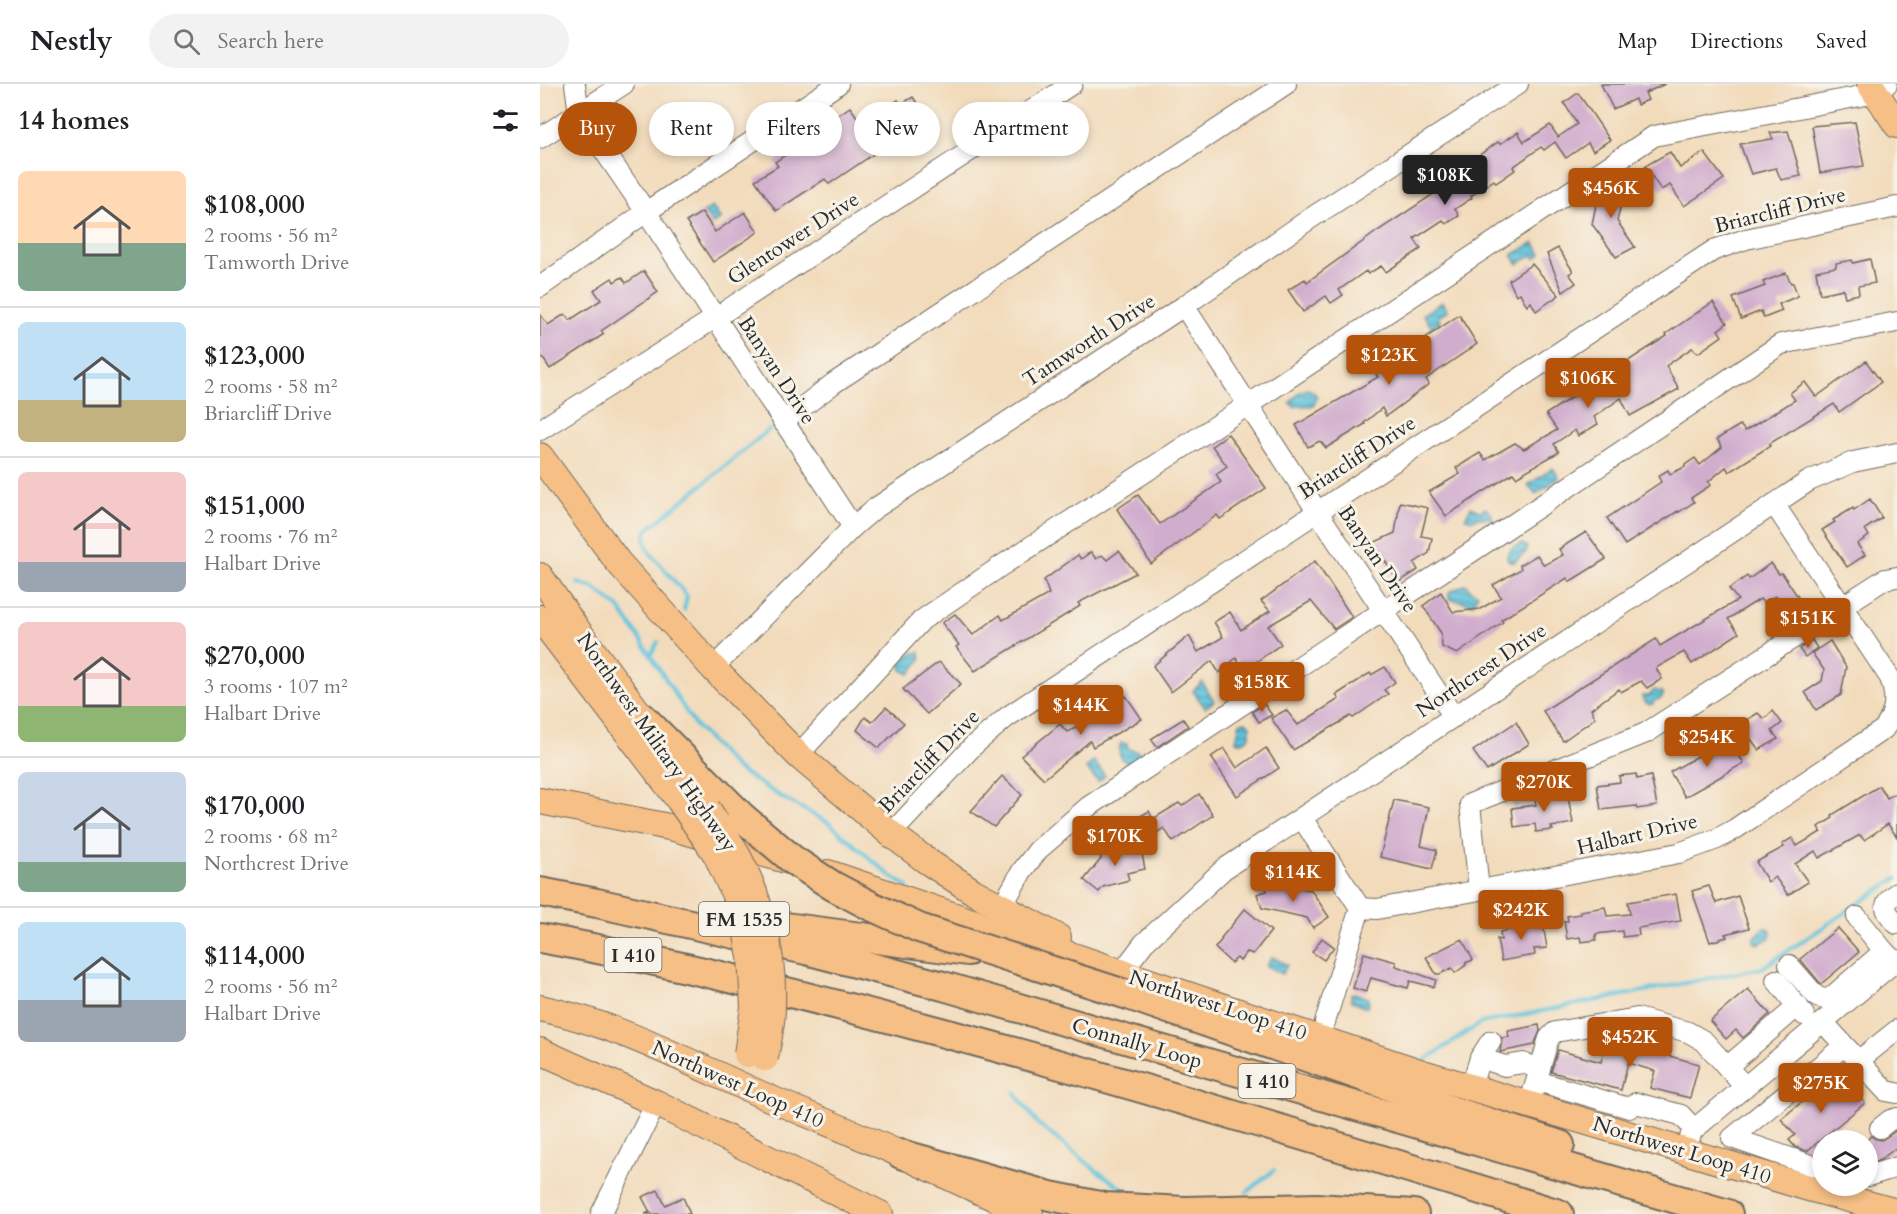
<!DOCTYPE html>
<meta charset="utf-8">
<style>
body{margin:0;font-family:Cardo,serif;background:#f2f2f2;color:#202124;height:100vh;display:flex;flex-direction:column;font-size:22px;white-space:nowrap}
*{box-sizing:border-box;margin:0}
p{font-size:20px;color:#757577}
.icon{flex:none;width:33px;height:33px;fill:none;stroke:currentColor;stroke-width:2;stroke-linecap:round;stroke-linejoin:round}
.map{position:relative;flex:1;overflow:hidden}
.sheet{display:flex;flex-direction:column;background:#fff;width:540px}
.sheet>*{flex:none}
.guide{position:absolute;left:18px;top:18px;width:570px;height:54px;display:flex;gap:12px}
.tools{position:absolute;left:1272px;top:1046px;display:grid;gap:12px}
.tools a{display:grid;place-items:center;width:66px;height:66px;border-radius:50%;background:#fff;box-shadow:0 3px 9px #0003;font-size:30px}
.price{position:absolute;translate:-50% -51px;padding:0 14px;border-radius:6px;background:#b45309;color:#fff;font-size:20px;line-height:39px;filter:drop-shadow(0 2px 3px #0008)}
.price::after{content:'';position:absolute;left:50%;top:36px;width:18px;height:14px;margin-left:-9px;background:inherit;clip-path:polygon(0 0,100% 0,50% 100%)}
.price.current{background:#222;color:#fff}
ul{padding:0;list-style:none}
li{display:flex;align-items:center;gap:18px;height:150px;padding:0 18px}
li+li{border-top:2px solid #e0e0e0}
li span{display:grid;place-items:center;flex:none;width:168px;height:120px;border-radius:9px;color:#555}
li>.icon{margin-inline-start:auto}
span .icon{width:72px;height:72px;fill:#fffc;stroke-width:1}
li b{font-size:26px}
h2{display:flex;justify-content:space-between;align-items:center;height:72px;padding:0 18px;font-size:26px}
.chip{padding:0 21px;border-radius:27px;background:#fff;box-shadow:0 3px 9px #0003;font-size:21px;line-height:54px}
.chip.current{background:#b45309;color:#fff}
header{display:flex;align-items:center;gap:36px;box-sizing:border-box;height:84px;padding:0 30px;background:#fff;border-bottom:2px solid #e0e0e0}
header strong{font-size:28px}
nav{display:flex;gap:33px;margin-inline-start:auto;font-size:21px}
.search{width:420px;height:54px;background:#f2f2f2;display:flex;align-items:center;gap:15px;box-sizing:border-box;padding:0 21px;border-radius:33px;color:#757577;font-size:22px}
main{display:flex;flex:1;min-height:0}
.map>svg:first-child{display:block}
.water{fill:url(#water-rules);stroke:#447684;stroke-width:1.5}
.lines{fill:none;stroke-linecap:round;stroke-linejoin:round}
.stream{stroke:#5ec2dc;stroke-width:4}
.building{fill:#d0accd}
.minor-casing{stroke:#71695d;stroke-width:22}
.major-casing{stroke:#71695d;stroke-width:28}
.highway-casing{stroke:#71695d;stroke-width:32}
.minor{stroke:#fff;stroke-width:20}
.major{stroke:#f5bf86;stroke-width:26}
.highway{stroke:#f5bf86;stroke-width:28}
.major-bridge-casing{stroke:#71695d;stroke-width:28;stroke-linecap:butt}
.highway-bridge-casing{stroke:#71695d;stroke-width:32;stroke-linecap:butt}
.major-bridge{stroke:#f5bf86;stroke-width:26}
.highway-bridge{stroke:#f5bf86;stroke-width:28}
.labels{text-anchor:middle;stroke-width:6;stroke-linejoin:round;paint-order:stroke}
.shield{fill:#f7f3e8;stroke:#686764;stroke-width:1.5}
.shield-label{font-size:20px;font-weight:bold;fill:#2b2b2b}
.street-label{font-size:21px;fill:#2b2b2b;stroke:#f7f3e8}
</style>
<header>
<strong>Nestly</strong>
<div class="search"><svg class="icon" aria-label="search" viewBox="0 0 24 24"><circle cx="10" cy="10" r="6"/><path d="M15 15l6 6"/></svg>Search here</div>
<nav><a>Map</a><a>Directions</a><a>Saved</a></nav>
</header>
<main>
<section class="sheet">
<h2>14 homes<svg class="icon" aria-label="filters" viewBox="0 0 24 24"><path d="M4 7h16M4 17h16"/><circle cx="9" cy="7" r="2"/><circle cx="15" cy="17" r="2"/></svg></h2>
<ul>
<li><span style="background:linear-gradient(#ffd9b3 60%,#7fa58c 0)"><svg class="icon" aria-label="home" viewBox="0 0 24 24"><path d="M3 11l9-7 9 7M6 9v11h12V9"/></svg></span><div><b>$108,000</b><p>2 rooms · 56 m²</p><p>Tamworth Drive</p></div></li>
<li><span style="background:linear-gradient(#bfe0f5 65%,#c2b280 0)"><svg class="icon" aria-label="home" viewBox="0 0 24 24"><path d="M3 11l9-7 9 7M6 9v11h12V9"/></svg></span><div><b>$123,000</b><p>2 rooms · 58 m²</p><p>Briarcliff Drive</p></div></li>
<li><span style="background:linear-gradient(#f6c9c9 75%,#9aa5b1 0)"><svg class="icon" aria-label="home" viewBox="0 0 24 24"><path d="M3 11l9-7 9 7M6 9v11h12V9"/></svg></span><div><b>$151,000</b><p>2 rooms · 76 m²</p><p>Halbart Drive</p></div></li>
<li><span style="background:linear-gradient(#f6c9c9 70%,#8fb573 0)"><svg class="icon" aria-label="home" viewBox="0 0 24 24"><path d="M3 11l9-7 9 7M6 9v11h12V9"/></svg></span><div><b>$270,000</b><p>3 rooms · 107 m²</p><p>Halbart Drive</p></div></li>
<li><span style="background:linear-gradient(#c9d6e8 75%,#7fa58c 0)"><svg class="icon" aria-label="home" viewBox="0 0 24 24"><path d="M3 11l9-7 9 7M6 9v11h12V9"/></svg></span><div><b>$170,000</b><p>2 rooms · 68 m²</p><p>Northcrest Drive</p></div></li>
<li><span style="background:linear-gradient(#bfe0f5 65%,#9aa5b1 0)"><svg class="icon" aria-label="home" viewBox="0 0 24 24"><path d="M3 11l9-7 9 7M6 9v11h12V9"/></svg></span><div><b>$114,000</b><p>2 rooms · 56 m²</p><p>Halbart Drive</p></div></li>
</ul>
</section>
<div class="map">
<svg width="1357" height="1130" viewBox="0 0 1357 1130">
<defs>
<pattern id="water-rules" width="6" height="5" patternUnits="userSpaceOnUse" patternTransform="scale(1.5)"><rect width="6" height="5" fill="#5ec2dc"/><path d="M0 2.5h6" fill="none" stroke="#4e9eb3"/></pattern>
</defs>
<rect width="100%" height="100%" fill="#f7f3e8"/>
<filter id="ink" filterUnits="userSpaceOnUse"><feTurbulence type="fractalNoise" baseFrequency=".0167" numOctaves="2"/><feDisplacementMap in="SourceGraphic" scale="12" xChannelSelector="R" yChannelSelector="G"/><feConvolveMatrix kernelMatrix="1 2 1 2 8 2 1 2 1" color-interpolation-filters="sRGB"/></filter>
<filter id="wash" filterUnits="userSpaceOnUse"><feTurbulence type="fractalNoise" baseFrequency=".008" numOctaves="4" result="noise"/><feDisplacementMap in="SourceGraphic" scale="24" xChannelSelector="R" yChannelSelector="G"/><feGaussianBlur stdDeviation="1.35" result="paint"/><feColorMatrix in="noise" values="0 0 0 0 0 0 0 0 0 0 0 0 0 0 0 0 0 1.4 0 .05"/><feComposite in="paint" operator="in"/></filter>
<g filter="url(#wash)">
<rect width="100%" height="100%" fill="#f2dbbb"/>
<g class="water">
<polygon points="172,123 181,135 173,140 164,128"/>
<polygon points="994,158 1001,170 995,175 992,171 978,180 972,171"/>
<polygon points="902,218 908,227 898,233 900,238 891,243 883,230"/>
<path d="M768,305L774,308L777,313L774,321C767,323 761,321 754,323L750,319L760,308Z"/>
<polygon points="1013,384 1019,394 996,410 988,401"/>
<polygon points="931,423 941,428 945,424 951,429 953,435 938,434 933,436 925,434"/>
<path d="M983,460L987,463L986,468L973,479L968,476L967,473C969,465 975,461 983,460Z"/>
<polygon points="924,501 927,501 931,507 938,510 933,520 909,515 909,508"/>
<polygon points="380,568 381,575 370,590 362,586 360,579 370,570"/>
<polygon points="662,598 674,617 665,624 653,607"/>
<polygon points="1114,606 1122,608 1123,612 1120,615 1115,616 1113,620 1109,621 1103,616 1102,612 1109,612"/>
<path d="M701,638H706L710,641V652C706,657 702,660 696,657C696,652 699,648 699,641Z"/>
<path d="M581,659L587,660L588,665L599,668L603,673L591,680C580,677 577,669 581,659Z"/>
<polygon points="554,677 565,692 558,698 546,684"/>
<polygon points="983,708 990,709 992,719 974,722 973,714 978,713 978,711 983,710"/>
<polygon points="1224,844 1229,845 1231,847 1230,854 1218,860 1214,858 1214,854"/>
<polygon points="732,873 747,881 742,890 726,882"/>
<polygon points="815,909 828,914 829,921 827,923 823,923 811,916 811,910"/>
</g>
<g class="lines">
<g class="stream">
<polyline points="38,499 54,504 79,524 99,553 154,640 197,685 243,714 289,739 348,790 368,803"/>
<polyline points="144,526 147,512 108,466 105,455 107,446 230,345"/>
<polyline points="111,570 118,558"/>
<polyline points="885,976 941,939 1222,884 1357,794"/>
<polyline points="475,1009 497,1039 557,1087 588,1108"/>
<polyline points="707,1108 734,1086"/>
</g>
</g>
<g id="blocks">
<g class="building">
<polygon points="1061,0 1125,0 1105,9 1108,16 1097,21 1095,15 1073,25"/>
<polygon points="1038,9 1070,56 1053,67 1048,59 1026,74 1015,58 1004,66 1001,63 973,83 975,86 956,99 954,96 931,112 932,114 915,125 919,132 906,140 903,136 874,155 881,165 846,188 841,182 828,190 826,187 799,206 803,211 791,219 786,212 763,228 748,206 765,195 767,198 839,146 930,86 928,83 940,75 938,72 958,58 960,60 978,48 984,58 1010,41 1018,53 1037,40 1024,19"/>
<polygon points="373,13 386,33 362,49 368,58 352,69 347,61 289,100 285,95 236,127 215,96 238,82 235,78 262,60 260,57 310,23 325,44 352,26 349,22 358,16 361,20"/>
<polygon points="1315,38 1324,82 1280,89 1272,42"/>
<polygon points="1248,47 1261,92 1241,96 1236,84 1211,90 1200,60 1233,55 1230,49"/>
<polygon points="1130,68 1140,84 1164,68 1184,95 1144,122 1130,101 1121,106 1105,82"/>
<polygon points="1064,99 1085,103 1077,137 1095,163 1076,173 1052,140 1060,102"/>
<polygon points="162,128 175,148 205,128 218,148 173,178 146,138"/>
<polygon points="1018,164 1033,187 1029,190 1036,199 1023,208 1007,170"/>
<polygon points="1330,175 1335,199 1318,202 1319,210 1305,213 1303,205 1280,210 1276,187 1296,183 1296,179 1312,176 1313,179"/>
<polygon points="992,180 1019,211 996,227 991,218 987,222 980,209 976,211 969,196"/>
<polygon points="104,187 118,208 61,247 64,250 10,285 0,270 0,230 8,241 25,230 30,236 61,216 54,206 72,194 74,198 82,193 86,199"/>
<polygon points="1246,189 1251,199 1253,199 1258,212 1239,220 1242,227 1224,234 1221,227 1201,235 1193,214 1225,202 1223,198"/>
<polygon points="1173,218 1187,239 1178,246 1182,252 1158,269 1152,264 1126,282 1139,305 1090,332 1081,314 1054,333 1058,340 1038,352 1035,346 1014,360 1019,368 976,393 973,389 906,432 889,408 920,390 916,384 940,369 945,376 975,359 984,365 1017,346 1006,330 1127,252 1126,250"/>
<polygon points="919,231 937,260 886,295 889,300 846,332 842,324 824,339 825,340 786,364 780,357 768,363 756,341 838,293 834,287 852,276 855,282 885,262 881,257"/>
<polygon points="1326,277 1341,298 1299,328 1294,320 1229,360 1230,362 1189,388 1186,383 1168,398 1171,401 1151,414 1154,418 1139,428 1138,427 1085,461 1067,434 1121,398 1118,392 1128,386 1130,390 1145,383 1145,381 1155,374 1160,381 1182,363 1177,355 1200,341 1205,347 1255,316 1250,309 1265,298 1276,313"/>
<polygon points="688,350 726,404 680,435 677,431 611,480 577,425 598,411 620,440 681,398 676,390 687,382 672,362"/>
<polygon points="1330,415 1342,434 1325,445 1329,452 1317,460 1325,471 1307,483 1282,446 1295,438 1293,436 1313,424 1314,426"/>
<polygon points="860,418 888,424 881,452 892,454 889,469 874,479 878,486 859,498 833,459 855,449"/>
<polygon points="1046,448 1066,475 1029,498 1027,494 961,536 963,538 917,570 902,563 901,549 883,522 901,508 913,528 940,525 961,513 953,501 981,485 980,481 997,471 1004,481 1023,471 1019,465"/>
<polygon points="579,467 596,489 538,519 540,522 435,587 416,563 419,561 402,539 415,530 433,551 460,531 463,536 509,510 504,496 538,471 541,475 551,468 556,475 562,471 567,476"/>
<polygon points="775,477 812,533 794,545 771,517 728,542 741,560 705,586 696,574 679,589 672,577 631,608 613,582 649,552 658,568 683,553 674,538 690,528 701,546 730,527 721,517"/>
<polygon points="1231,479 1239,490 1242,489 1260,516 1245,527 1235,512 1224,519 1220,515 1188,535 1199,549 1152,580 1144,568 1116,584 1122,595 1107,604 1101,597 1081,608 1079,605 1051,625 1055,634 1023,657 1003,627 1116,555 1120,562 1198,516 1189,505 1207,492 1209,495"/>
<polygon points="1272,556 1277,564 1265,573 1259,565"/>
<polygon points="1290,557 1306,583 1301,611 1276,626 1265,608 1282,597 1284,586 1272,569"/>
<polygon points="399,578 421,600 387,630 363,605"/>
<polygon points="845,583 855,598 844,606 848,610 813,634 811,632 753,666 731,634 746,626 758,641 799,615 796,611 830,589 831,591"/>
<polygon points="586,612 602,635 553,663 550,657 504,695 481,672 520,640 527,648 556,635 550,625 568,616 574,622"/>
<polygon points="724,620 732,631 719,638 712,628"/>
<polygon points="346,623 364,639 339,664 317,646 325,633 332,638"/>
<polygon points="1233,627 1242,639 1232,647 1238,655 1219,666 1200,640 1218,629 1224,635"/>
<polygon points="643,635 648,642 617,663 611,655"/>
<polygon points="976,638 989,660 947,687 933,667"/>
<polygon points="1188,655 1204,679 1145,713 1130,688"/>
<polygon points="684,664 697,684 726,664 739,684 697,712 671,673"/>
<polygon points="1096,690 1097,695 1111,692 1117,722 1097,725 1096,722 1061,726 1057,701 1080,698 1079,692"/>
<polygon points="462,692 482,711 454,743 431,727"/>
<polygon points="1339,702 1347,714 1357,708 1357,753 1348,740 1324,756 1320,751 1279,774 1275,767 1255,780 1268,798 1248,811 1235,793 1228,798 1216,778 1244,763 1242,760 1252,754 1257,762 1281,748 1278,743 1293,734 1292,731"/>
<polygon points="1013,708 1014,715 1028,713 1033,739 1011,743 1013,746 996,748 995,740 974,743 972,724 996,721 994,712"/>
<polygon points="659,710 673,731 633,758 624,744 606,756 591,738 609,727 613,735 639,719 642,722"/>
<polygon points="854,716 889,723 881,762 897,766 892,785 840,773"/>
<polygon points="600,761 605,785 587,789 589,796 563,803 559,808 544,796 561,775 559,766 575,762 577,769"/>
<polygon points="744,797 745,801 771,806 789,833 773,844 767,834 722,824 717,810 727,807 726,803"/>
<polygon points="1169,802 1176,819 1198,812 1209,844 1185,850 1187,853 1170,858 1152,807"/>
<polygon points="1136,810 1141,837 1098,844 1099,851 1083,853 1082,847 1056,850 1056,856 1041,858 1040,853 1027,855 1024,837 1028,837 1027,832 1041,830 1040,827 1065,823 1067,832 1090,830 1088,818"/>
<polygon points="705,825 731,847 713,870 707,868 700,877 697,874 691,879 675,864 682,855 681,854"/>
<polygon points="992,839 992,841 1003,840 1007,864 994,865 995,871 961,877 957,855 961,856 960,848 971,846 970,842"/>
<polygon points="1298,844 1319,868 1281,900 1260,875"/>
<polygon points="782,854 794,863 784,876 772,868"/>
<polygon points="922,855 933,876 925,879 926,881 915,889 912,884 900,890 896,890 886,873"/>
<polygon points="824,869 856,878 856,882 896,896 894,903 870,897 868,904 831,894 826,908 813,904"/>
<polygon points="1208,905 1230,930 1203,954 1196,946 1186,955 1170,937"/>
<polygon points="999,941 1000,947 994,961 960,968 962,954 969,953 968,947"/>
<polygon points="1090,956 1113,962 1111,967 1159,980 1150,1014 1110,1004 1115,987 1088,979 1081,1006 1011,988 1018,966 1061,978 1066,959 1088,966"/>
<polygon points="1305,995 1325,1019 1267,1067 1255,1063 1249,1056 1255,1051 1241,1035 1285,999 1291,1006"/>
<polygon points="1357,1046 1357,1063 1340,1076 1328,1080 1328,1055 1331,1052 1336,1055 1342,1056"/>
<polygon points="118,1106 125,1121 143,1113 150,1130 105,1130 110,1128 102,1113"/>
</g>
</g>
</g>
<g filter="url(#ink)">
<use href="#blocks" fill-opacity="0" stroke="#71695d" stroke-width="1.5"/>
<g class="lines">
<g class="minor-casing">
<g id="minor">
<polyline points="35,0 39,30 106,128 313,443"/>
<polyline points="0,54 84,0"/>
<polyline points="0,203 106,128 298,0"/>
<polyline points="644,222 777,427 914,633"/>
<polyline points="243,338 294,299 746,0"/>
<polyline points="0,346 175,234 532,0"/>
<polyline points="173,584 313,443 334,425 644,222 771,134 978,0"/>
<polyline points="258,671 382,536 461,482 708,321 1114,52 1336,9 1347,0"/>
<path d="M762,734L820,824L837,825L1139,769L1177,755L1195,745L1344,645C1356,627 1357,614 1350,594L1234,420"/>
<polyline points="351,750 433,662 467,633 1174,166 1206,155 1357,123"/>
<polyline points="939,806 930,720 1106,649 1345,495 1357,493"/>
<path d="M1357,809C1340,820 1345,827 1357,840"/>
<polyline points="461,824 482,787 498,766 548,723 957,451 1241,260 1357,238"/>
<polyline points="1317,833 1344,867"/>
<polyline points="1249,881 1277,913 1288,916 1296,924"/>
<polyline points="581,889 604,859 684,785 1269,397 1313,378 1357,369"/>
<polyline points="1236,896 1264,931"/>
<polyline points="1288,916 1344,867 1355,878"/>
<polyline points="785,938 820,824"/>
<polyline points="1283,938 1346,1007 1357,1009"/>
<polyline points="940,974 965,982 983,979 1000,985"/>
<polyline points="1318,977 1357,946"/>
<polyline points="1187,983 1258,922"/>
<polyline points="997,997 1089,1024 1096,1019 1141,1031 1154,1045"/>
<polyline points="931,1003 940,974 951,957"/>
<polyline points="989,1021 1009,954 1015,948 1097,934 1148,948 1164,957 1205,1003"/>
<polyline points="1340,1044 1350,1036 1357,1034"/>
<polyline points="1146,1067 1152,1047 1357,876"/>
<polyline points="1282,1085 1192,1054 1304,962"/>
<polyline points="1328,1092 1357,1083"/>
<polyline points="61,1130 116,1019"/>
</g>
</g>
<g class="major-casing">
<g id="major">
<polyline points="1330,0 1357,41"/>
<polyline points="0,372 78,478 173,584 258,671 351,750 387,777 434,808 518,853"/>
<polyline points="0,492 33,540 102,633 167,724"/>
<polyline points="0,534 139,716"/>
<polyline points="0,717 134,744 253,778"/>
<polyline points="288,789 669,918 886,990 1272,1105 1357,1128"/>
<path d="M0,924C77,940 148,978 220,1010C267,1031 315,1049 362,1071C405,1091 447,1111 490,1130"/>
<polyline points="0,967 116,1019 340,1130"/>
</g>
</g>
<g class="highway-casing">
<g id="highway">
<polyline points="102,633 202,733"/>
<polyline points="0,808 57,819 266,866 403,902 1188,1130"/>
<polyline points="230,841 428,867"/>
<path d="M0,854C133,878 262,911 393,946C603,1002 811,1066 1019,1130"/>
<polyline points="515,879 581,889"/>
<polyline points="591,912 844,1000 911,1026 1020,1061"/>
<polyline points="361,1070 510,1112 565,1123 645,1127 776,1124 874,1130"/>
</g>
</g>
<use href="#minor" class="minor"/>
<use href="#major" class="major"/>
<use href="#highway" class="highway"/>
<g class="major-bridge-casing">
<g id="major-bridge">
<polyline points="139,716 176,770 203,829 211,873 214,923 207,970"/>
<path d="M167,724C174,736 183,747 190,759C220,806 234,868 232,923C232,940 228,958 225,974"/>
</g>
</g>
<g class="highway-bridge-casing">
<polyline id="highway-bridge" points="202,733 253,776 293,802 331,822 379,844 591,912"/>
</g>
<use href="#major-bridge" class="major-bridge"/>
<use href="#highway-bridge" class="highway-bridge"/>
</g>
</g>
<g class="labels">
<g class="shield">
<rect x="159" y="818" width="90" height="34" rx="4.5"/>
<rect x="64.5" y="854" width="57" height="34" rx="4.5"/>
<rect x="698.5" y="980" width="57" height="34" rx="4.5"/>
</g>
<g class="shield-label">
<text x="204" y="842">FM 1535</text>
<text x="93" y="878">I 410</text>
<text x="727" y="1004">I 410</text>
</g>
<g class="street-label">
<text transform="translate(1240 126) rotate(-14)" y="7">Briarcliff Drive</text>
<text transform="translate(253 154) rotate(-33)" y="7">Glentower Drive</text>
<text transform="translate(549 256) rotate(-33)" y="7">Tamworth Drive</text>
<text transform="translate(237 286) rotate(57)" y="7">Banyan Drive</text>
<text transform="translate(817 373) rotate(-33)" y="7">Briarcliff Drive</text>
<text transform="translate(838 475) rotate(56)" y="7">Banyan Drive</text>
<text transform="translate(941 586) rotate(-34)" y="7">Northcrest Drive</text>
<text transform="translate(117 658) rotate(55)" y="7">Northwest Military Highway</text>
<text transform="translate(389 677) rotate(-46)" y="7">Briarcliff Drive</text>
<text transform="translate(1097 750) rotate(-13)" y="7">Halbart Drive</text>
<text transform="translate(678 921) rotate(18)" y="7">Northwest Loop 410</text>
<text transform="translate(597 959) rotate(16)" y="7">Connally Loop</text>
<text transform="translate(198 1000) rotate(24)" y="7">Northwest Loop 410</text>
<text transform="translate(1142 1066) rotate(17)" y="7">Northwest Loop 410</text>
</g>
</g>
</svg>
<div class="tools">
<a><svg class="icon" aria-label="layers" viewBox="0 0 24 24"><path d="M12 4l9 5-9 5-9-5zM3 14l9 5 9-5"/></svg></a>
</div>
<b class="price current" style="left:905px;top:122px">$108K</b>
<b class="price" style="left:1071px;top:135px">$456K</b>
<b class="price" style="left:849px;top:302px">$123K</b>
<b class="price" style="left:1048px;top:325px">$106K</b>
<b class="price" style="left:1268px;top:565px">$151K</b>
<b class="price" style="left:722px;top:629px">$158K</b>
<b class="price" style="left:541px;top:652px">$144K</b>
<b class="price" style="left:1167px;top:684px">$254K</b>
<b class="price" style="left:1004px;top:729px">$270K</b>
<b class="price" style="left:575px;top:783px">$170K</b>
<b class="price" style="left:753px;top:819px">$114K</b>
<b class="price" style="left:981px;top:857px">$242K</b>
<b class="price" style="left:1090px;top:984px">$452K</b>
<b class="price" style="left:1281px;top:1030px">$275K</b>
<div class="guide">
<a class="chip current">Buy</a>
<a class="chip">Rent</a>
<a class="chip">Filters</a>
<a class="chip">New</a>
<a class="chip">Apartment</a>
</div>
</div>
</main>
